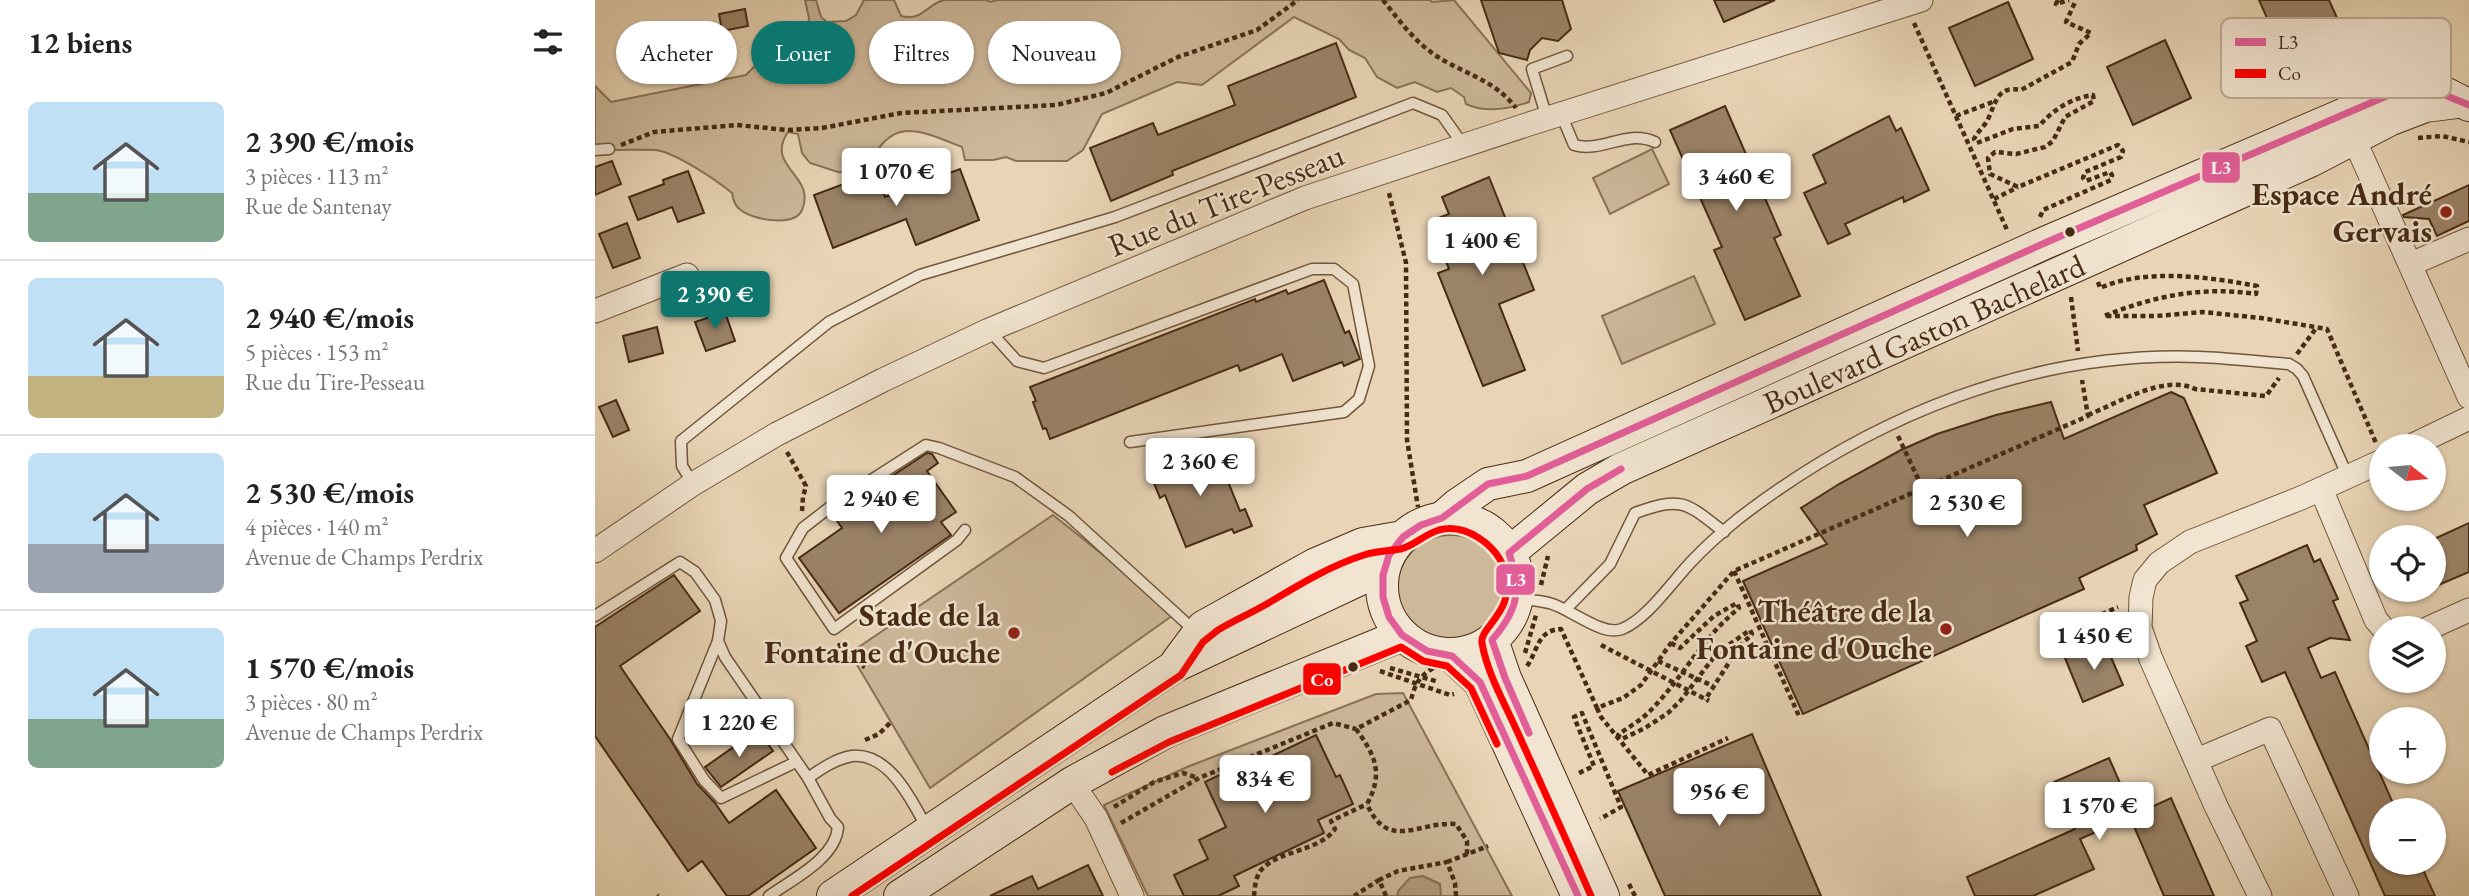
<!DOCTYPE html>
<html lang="fr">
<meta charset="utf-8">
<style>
body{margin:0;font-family:"EB Garamond",serif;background:#f2f2f2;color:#222;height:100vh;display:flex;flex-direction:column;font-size:26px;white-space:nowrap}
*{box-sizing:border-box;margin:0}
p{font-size:23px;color:#767676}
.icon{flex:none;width:38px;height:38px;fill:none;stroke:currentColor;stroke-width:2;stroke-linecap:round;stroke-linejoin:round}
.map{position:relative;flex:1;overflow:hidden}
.drawer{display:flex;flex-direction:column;background:#fff;width:595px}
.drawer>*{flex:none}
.banner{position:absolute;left:21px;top:21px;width:665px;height:63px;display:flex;gap:14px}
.needle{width:46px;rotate:106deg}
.buttons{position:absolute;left:1774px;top:434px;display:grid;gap:14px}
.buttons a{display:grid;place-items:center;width:77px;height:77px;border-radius:50%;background:#fff;box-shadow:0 2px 5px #0004;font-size:35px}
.price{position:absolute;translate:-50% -60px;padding:0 16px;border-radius:7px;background:#fff;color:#222;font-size:23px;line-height:46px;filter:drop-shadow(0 2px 4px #0008)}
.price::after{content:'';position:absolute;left:50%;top:42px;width:21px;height:16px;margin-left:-10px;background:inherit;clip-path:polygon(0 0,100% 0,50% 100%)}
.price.on{background:#0f766e;color:#fff}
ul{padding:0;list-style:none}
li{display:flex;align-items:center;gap:21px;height:175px;padding:0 28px}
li+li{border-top:2px solid #e0e0e0}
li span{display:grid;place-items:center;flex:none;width:196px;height:140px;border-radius:10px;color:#555}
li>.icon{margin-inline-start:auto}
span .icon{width:84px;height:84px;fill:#fffc;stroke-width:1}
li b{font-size:30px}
h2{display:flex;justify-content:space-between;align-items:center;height:84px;padding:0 28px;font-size:30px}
.pill{padding:0 24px;border-radius:32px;background:#fff;box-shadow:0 2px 5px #0004;font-size:24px;line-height:63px}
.pill.on{background:#0f766e;color:#fff}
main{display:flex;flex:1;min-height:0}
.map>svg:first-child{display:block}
.green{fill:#cdb89a;stroke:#8a7256;stroke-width:2}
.water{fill:#b29b7f;stroke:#876e54;stroke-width:2}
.building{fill:#9b8368;stroke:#462b13;stroke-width:2}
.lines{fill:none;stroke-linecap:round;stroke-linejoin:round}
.lane-casing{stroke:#6f563c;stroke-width:13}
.street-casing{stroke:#6f563c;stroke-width:25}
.secondary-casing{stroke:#462b13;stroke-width:34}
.path{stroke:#462b13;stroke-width:4.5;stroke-dasharray:5 3.5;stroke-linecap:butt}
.lane{stroke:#f1e4d0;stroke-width:10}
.street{stroke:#f1e4d0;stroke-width:23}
.secondary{stroke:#f1e4d0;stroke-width:32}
.bus-1-casing{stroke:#f1e4d0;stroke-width:12}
.bus-2-casing{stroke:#f1e4d0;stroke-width:12}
.bus-1{stroke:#e25e98;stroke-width:7}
.bus-2{stroke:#f00;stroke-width:7}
.poi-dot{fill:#8f2418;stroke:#f1e4d0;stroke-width:2.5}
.bus-dot{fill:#462b13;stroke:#f1e4d0;stroke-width:2.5}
.labels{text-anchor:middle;stroke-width:5;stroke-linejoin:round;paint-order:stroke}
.poi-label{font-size:32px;font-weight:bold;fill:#462b13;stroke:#f1e4d0;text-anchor:end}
.street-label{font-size:32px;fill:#462b13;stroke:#f1e4d0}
.key{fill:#f1e4d0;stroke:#beac97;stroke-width:2}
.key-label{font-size:19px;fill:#462b13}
.line-badge{stroke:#f1e4d0;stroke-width:2.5}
.badge-label{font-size:19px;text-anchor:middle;font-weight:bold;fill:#fff}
</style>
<main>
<section class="drawer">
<h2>12 biens<svg class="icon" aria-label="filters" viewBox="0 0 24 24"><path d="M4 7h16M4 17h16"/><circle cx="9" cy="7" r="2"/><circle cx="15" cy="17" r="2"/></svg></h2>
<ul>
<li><span style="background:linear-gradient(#bfe0f5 65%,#7fa58c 0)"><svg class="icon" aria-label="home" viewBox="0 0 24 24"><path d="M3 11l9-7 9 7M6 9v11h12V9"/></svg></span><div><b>2 390 €/mois</b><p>3 pièces · 113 m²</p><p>Rue de Santenay</p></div></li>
<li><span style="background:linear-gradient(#bfe0f5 70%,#c2b280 0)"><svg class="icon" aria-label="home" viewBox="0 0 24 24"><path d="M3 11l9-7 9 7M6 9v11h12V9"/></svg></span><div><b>2 940 €/mois</b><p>5 pièces · 153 m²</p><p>Rue du Tire-Pesseau</p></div></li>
<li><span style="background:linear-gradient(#bfe0f5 65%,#9aa5b1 0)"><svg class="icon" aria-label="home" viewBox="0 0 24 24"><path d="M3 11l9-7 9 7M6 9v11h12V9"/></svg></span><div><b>2 530 €/mois</b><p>4 pièces · 140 m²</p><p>Avenue de Champs Perdrix</p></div></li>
<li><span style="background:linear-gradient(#bfe0f5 65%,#7fa58c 0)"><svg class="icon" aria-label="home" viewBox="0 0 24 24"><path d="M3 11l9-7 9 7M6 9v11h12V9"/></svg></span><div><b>1 570 €/mois</b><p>3 pièces · 80 m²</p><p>Avenue de Champs Perdrix</p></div></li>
</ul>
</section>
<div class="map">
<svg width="1874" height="896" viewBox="0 0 1874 896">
<rect width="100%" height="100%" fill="#e9d5b6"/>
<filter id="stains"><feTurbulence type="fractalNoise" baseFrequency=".00286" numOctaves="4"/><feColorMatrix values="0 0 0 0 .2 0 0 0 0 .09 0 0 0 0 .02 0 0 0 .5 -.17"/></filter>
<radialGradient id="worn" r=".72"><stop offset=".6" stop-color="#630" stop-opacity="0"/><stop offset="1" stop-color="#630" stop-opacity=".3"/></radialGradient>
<g class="green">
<path d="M210,0H221L226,17L232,22L251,21L261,15L269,0H299L306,16C329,22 332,2 351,0C364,0 378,0 391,0L396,2L401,0H835L837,2L859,0L936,93L934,102C914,109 890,113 871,104L869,97L856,88L842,92L820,82L802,88L782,77L770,58L754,50L744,39L699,17L607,85L582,82L507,114L488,150L472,161H421L411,157L398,160H370L367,147C324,130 295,115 274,167L262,173L243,172L215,163L207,153L203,134L193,132C169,167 222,175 207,210C200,227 159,220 147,211C140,207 138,200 137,193C121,180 80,152 60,150C40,149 20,151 0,149V86L16,102L151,75L179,46L212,31L214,18Z"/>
<polygon points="1057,149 1074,184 1015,214 998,178"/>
<polygon points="1099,276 1120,324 1027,364 1007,316"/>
<polygon points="458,515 581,613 335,788 255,653"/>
<circle cx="856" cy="589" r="54"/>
<polygon points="808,693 917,896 553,896 509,805 592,767 781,694"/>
</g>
<polygon class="water" points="828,876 845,884 846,896 802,896 804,890 815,878"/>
<g class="building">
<polygon points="886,0 967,0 976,29 963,41 947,38 935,50 932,60 904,53"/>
<polygon points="1119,0 1180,0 1129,22"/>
<polygon points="1664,0 1734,0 1747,29 1689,56"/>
<polygon points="1413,2 1438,59 1380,86 1354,28"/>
<polygon points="150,9 153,26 127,31 124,14"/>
<polygon points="1570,40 1596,98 1538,125 1512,67"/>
<polygon points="741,43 761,97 577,171 578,175 516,201 495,148 558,123 563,135 640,105 633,86"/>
<polygon points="1130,106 1186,235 1179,238 1205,296 1150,320 1119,250 1127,247 1075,130"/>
<polygon points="1294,116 1301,131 1306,128 1334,190 1309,202 1308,197 1250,224 1255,234 1233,244 1209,193 1231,183 1218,155"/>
<polygon points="17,161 26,184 0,195 0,167"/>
<polygon points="365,169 384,220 321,245 311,219 238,248 219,195 281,172 290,197"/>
<polygon points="93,171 109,213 83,222 77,207 43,220 34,197 69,184 68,180"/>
<polygon points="894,177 939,290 904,304 930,370 888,386 843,273 854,269 835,221 854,214 847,197"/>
<polygon points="1874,185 1874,221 1842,236 1834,219 1809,217 1808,215"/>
<polygon points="32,223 45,258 18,268 4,234"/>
<polygon points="729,280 750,333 754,331 765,359 749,366 747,362 698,381 687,354 645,371 643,365 455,439 451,428 448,429 438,402 441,401 435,387 660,299 661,302 691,290 693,294"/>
<polygon points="130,312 140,341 111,351 100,322"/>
<polygon points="62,327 68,353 34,362 28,336"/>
<polygon points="1576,392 1589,398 1622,473 1549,505 1562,534 1541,545 1542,550 1484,578 1489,589 1208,714 1148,581 1232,544 1206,508 1244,484 1306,450 1342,434 1401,415 1456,402 1469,439"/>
<polygon points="21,400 34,430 18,437 4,407"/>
<polygon points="620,450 645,511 650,509 657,526 639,533 637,529 591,547 570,495 565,498 554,471 575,462 577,467"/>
<polygon points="332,453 337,454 343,463 332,471 361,512 346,522 356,535 244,613 204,558 247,528 238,515"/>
<polygon points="1874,523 1874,572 1839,587 1839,539"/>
<polygon points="1712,545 1719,562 1725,559 1743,599 1738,601 1755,640 1735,638 1713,648 1726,678 1740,672 1801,810 1787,810 1787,863 1825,863 1840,896 1790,896 1690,672 1667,682 1651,646 1662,641 1645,603 1653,600 1641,576"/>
<polygon points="79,575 105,611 25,666 75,739 102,784 120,803 134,823 181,790 221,848 153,896 132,896 107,861 93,871 0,736 0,627"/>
<polygon points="1509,641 1528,685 1488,702 1470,658"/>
<polygon points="163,730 178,751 126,787 110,767"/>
<polygon points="1157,734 1226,896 1070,896 1023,791"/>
<polygon points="721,735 741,777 745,775 758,804 723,820 729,833 639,876 644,886 623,896 589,896 579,875 613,859 604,840 631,827 610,782 643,766 645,771"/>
<polygon points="1514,758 1539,815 1576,798 1619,896 1569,896 1535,817 1485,839 1499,869 1438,896 1380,896 1372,877 1480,829 1459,782"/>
<polygon points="493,865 508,896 395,896 437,876 443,889"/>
</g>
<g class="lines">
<g class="lane-casing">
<g id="lane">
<path d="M966,114L979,145C1008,153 1031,129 1060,142"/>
<polyline points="952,118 937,69 972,56"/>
<polyline points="0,150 14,149"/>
<polyline points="394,330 422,361 449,368 717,269 739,269 758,284 774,366 764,399 749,412 535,442"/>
<polyline points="98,484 87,466 86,441 234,322 325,275 520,217 818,103 847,115 869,146"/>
<polyline points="370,530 362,540 239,629 191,558 208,528 239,504 331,445 344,448 420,477 474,516 601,632"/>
<path d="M923,599C933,600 944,600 954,603C975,608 1007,637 1027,629C1052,619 1077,582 1096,562C1110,547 1127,532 1143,519C1275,417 1435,351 1604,357C1634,358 1665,362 1694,364L1702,369L1708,376L1753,477"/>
<path d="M971,609L1015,564L1040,513C1088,496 1090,502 1129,532"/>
<path d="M0,616L85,562L100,572L120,600L126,621L123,641L130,657L213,778L235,818L243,827C241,858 198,879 174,896"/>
<polyline points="123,641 83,739 109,780 126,798 201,762"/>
<path d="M213,778C226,769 240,759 257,756C295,752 318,803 333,830"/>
</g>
</g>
<g class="street-casing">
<g id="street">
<polyline points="1759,139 1874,397"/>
<polyline points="1816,264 1874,239"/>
<polyline points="0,311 92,275"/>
<polyline points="1816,446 1874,418"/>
<polyline points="1726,489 1781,620 1788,628"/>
<polyline points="0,551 98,484 182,434 288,380 394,330 710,198 931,125 1326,0"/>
<polyline points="1834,628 1874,610"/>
<polyline points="1602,760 1675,729 1752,896"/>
<polyline points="477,783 501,818 537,896"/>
<polyline points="1665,896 1621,806 1556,659 1545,628 1546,597 1550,580 1564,563 1595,542 1706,498 1787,461"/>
</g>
</g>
<g class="secondary-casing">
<g id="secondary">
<path d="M847,518L862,505L893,484L932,476L1452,242L1801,92C1841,82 1840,90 1874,105"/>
<circle cx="855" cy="586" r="68"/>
<polyline points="914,553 992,489 1026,469 1715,161 1796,119 1830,106 1862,102"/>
<polyline points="897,640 910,678 1008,896"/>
<polyline points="857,656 885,682 983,896"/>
<polyline points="582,662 608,627 719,565 768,544 808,537"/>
<polyline points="238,896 580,666 765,579 794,555"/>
<polyline points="305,896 477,783 570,732 807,635"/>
</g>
</g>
<g class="path">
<path d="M788,0C803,19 819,41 840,55C868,74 899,79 921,108"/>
<polyline points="1463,0 1461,4 1474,0"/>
<polyline points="1319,23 1413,232"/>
<polyline points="1361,116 1400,101"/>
<polyline points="1823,138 1847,136 1874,142"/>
<polyline points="26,145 59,132 142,125 192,130 227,128 306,113 461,105 511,93 583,57 662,30 703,0"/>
<polyline points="794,193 811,263 812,440 823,507"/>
<polyline points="1399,199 1423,187"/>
<path d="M1445,217L1448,210L1516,180L1517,175L1515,172L1491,181L1488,178L1490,172L1526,157L1528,151L1523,145L1423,187L1395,174L1393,158L1400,152L1421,154L1450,147L1458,141L1470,117L1499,101L1498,95C1476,98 1458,110 1444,126L1418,129L1382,143L1379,139C1382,132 1388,128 1392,121C1401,104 1401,85 1426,90L1477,62L1484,44L1496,33L1471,22L1481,0"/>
<path d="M1503,282L1505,288C1550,268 1614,277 1662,286L1661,294C1607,286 1559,296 1509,316H1561L1608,312L1666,318L1732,329L1781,443"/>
<polyline points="1476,297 1483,351"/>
<polyline points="1702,354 1722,327"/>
<path d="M1493,415C1523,403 1569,374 1600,389L1671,396L1684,378"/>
<polyline points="1303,436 1327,487"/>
<polyline points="192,452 211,486 208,497 207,511"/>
<polyline points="1139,571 1204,716"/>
<polyline points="946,585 953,556"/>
<polyline points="1460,635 1523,607"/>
<path d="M244,643C249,657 256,661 270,667"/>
<path d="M1076,643L1085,648L1119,616L1142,603L1144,608C1105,640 1088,678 1054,712C1045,721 1033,727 1023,735L1027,739L1050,728L1073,713L1086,700L1122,653L1155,630L1157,634L1144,647L1110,700"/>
<polyline points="1006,645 1114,701"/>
<polyline points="930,653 941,615"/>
<polyline points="1063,661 1118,686"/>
<path d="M932,666C943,651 942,630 966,629L1002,708L1028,698L1046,685L1076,643L1139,571L1493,416L1487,380"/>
<polyline points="795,668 844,682"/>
<path d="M838,668C824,677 820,684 816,700L761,729C780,755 789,773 772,804C793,852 823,821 861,824L872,841V856"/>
<polyline points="785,671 855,695 859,694"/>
<polyline points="1002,708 1006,717 1053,775 1133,738"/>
<polyline points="270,740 284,734 296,722"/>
<polyline points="984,773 999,766 979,717 987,713 1026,807 1005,819"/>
<polyline points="519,807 559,782 588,773 603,778"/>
<polyline points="526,823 604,778 738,723 761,729"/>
<polyline points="852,862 893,846"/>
<polyline points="1034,884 1040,896"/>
<polyline points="62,895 63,896"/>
<path d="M659,896C660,887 660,877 667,869C685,850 725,851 740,829L736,821L772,804"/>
<polyline points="759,896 784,880"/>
<polyline points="791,896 784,880 803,871 852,862 860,883 861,896"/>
</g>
<use href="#lane" class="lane"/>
<use href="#street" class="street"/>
<use href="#secondary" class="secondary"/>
<g class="bus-1-casing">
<g id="bus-1">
<path d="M934,733L910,678L897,640C923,610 927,590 914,553L992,489L1026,469"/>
<polyline points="983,896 885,682 857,656 832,651 807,635 794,617 788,597 788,575 794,555 808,537 826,525 847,518 893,484 932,476 1452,242 1801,92 1833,88 1874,105"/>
</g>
</g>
<g class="bus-2-casing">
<g id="bus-2">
<polyline points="517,772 574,742 806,647 828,661 852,666 876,688 902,744"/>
<path d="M257,896L586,675L608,642L623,630C638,621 654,614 670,605C702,586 734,566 769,555C781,551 794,551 806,549C820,545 830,534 844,530C871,523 902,545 910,571C922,611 884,627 887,643C892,673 910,704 922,731C947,786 972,841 996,896"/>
</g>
</g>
<use href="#bus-1" class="bus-1"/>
<use href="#bus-2" class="bus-2"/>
</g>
<g class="poi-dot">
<circle cx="1851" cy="212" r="7"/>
<circle cx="1351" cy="629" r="7"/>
<circle cx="419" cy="633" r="7"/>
</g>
<g class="bus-dot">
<circle cx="1475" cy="232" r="6"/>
<circle cx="758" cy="667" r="6"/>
</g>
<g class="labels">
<g class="poi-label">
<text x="1837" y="205">Espace André<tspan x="1837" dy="37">Gervais</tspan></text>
<text x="1337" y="622">Théâtre de la<tspan x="1337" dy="37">Fontaine d'Ouche</tspan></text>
<text x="405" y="626">Stade de la<tspan x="405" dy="37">Fontaine d'Ouche</tspan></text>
</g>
<g class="street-label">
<text transform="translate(631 200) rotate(-22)" y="11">Rue du Tire-Pesseau</text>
<text transform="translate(1329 334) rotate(-24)" y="11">Boulevard Gaston Bachelard</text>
</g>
</g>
<rect x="1626" y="18" width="230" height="80" rx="10" class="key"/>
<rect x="1640" y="38" width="31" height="8" fill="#e25e98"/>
<rect x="1640" y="69" width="31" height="9" fill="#f00"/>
<g class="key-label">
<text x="1683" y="49">L3</text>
<text x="1683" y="80">Co</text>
</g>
<g class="line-badge">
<rect x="1606" y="151" width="40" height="33" rx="7" fill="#e25e98"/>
<rect x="900" y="563" width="41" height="33" rx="7" fill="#e25e98"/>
<rect x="707" y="662" width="40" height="34" rx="7" fill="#f00"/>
</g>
<g class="badge-label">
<text x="1626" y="174">L3</text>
<text x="921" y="586">L3</text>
<text x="727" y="686">Co</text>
</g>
<rect width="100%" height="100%" filter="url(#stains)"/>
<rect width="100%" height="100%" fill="url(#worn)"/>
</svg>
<div class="buttons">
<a><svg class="needle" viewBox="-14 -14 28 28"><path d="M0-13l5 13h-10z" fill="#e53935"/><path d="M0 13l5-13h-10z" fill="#767676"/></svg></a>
<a><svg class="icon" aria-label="locate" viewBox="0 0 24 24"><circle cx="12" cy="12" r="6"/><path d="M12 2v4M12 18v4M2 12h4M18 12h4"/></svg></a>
<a><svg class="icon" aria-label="layers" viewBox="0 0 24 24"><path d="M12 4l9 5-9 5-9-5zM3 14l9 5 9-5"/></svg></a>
<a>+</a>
<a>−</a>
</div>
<b class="price" style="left:301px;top:208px">1 070 €</b>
<b class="price" style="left:1141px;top:213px">3 460 €</b>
<b class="price" style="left:887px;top:277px">1 400 €</b>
<b class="price on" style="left:120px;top:331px">2 390 €</b>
<b class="price" style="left:605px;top:498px">2 360 €</b>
<b class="price" style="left:286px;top:535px">2 940 €</b>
<b class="price" style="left:1372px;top:539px">2 530 €</b>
<b class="price" style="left:1499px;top:672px">1 450 €</b>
<b class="price" style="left:144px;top:759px">1 220 €</b>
<b class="price" style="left:670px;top:815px">834 €</b>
<b class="price" style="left:1124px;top:828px">956 €</b>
<b class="price" style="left:1504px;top:842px">1 570 €</b>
<div class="banner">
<a class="pill">Acheter</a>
<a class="pill on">Louer</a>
<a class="pill">Filtres</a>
<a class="pill">Nouveau</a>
</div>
</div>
</main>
